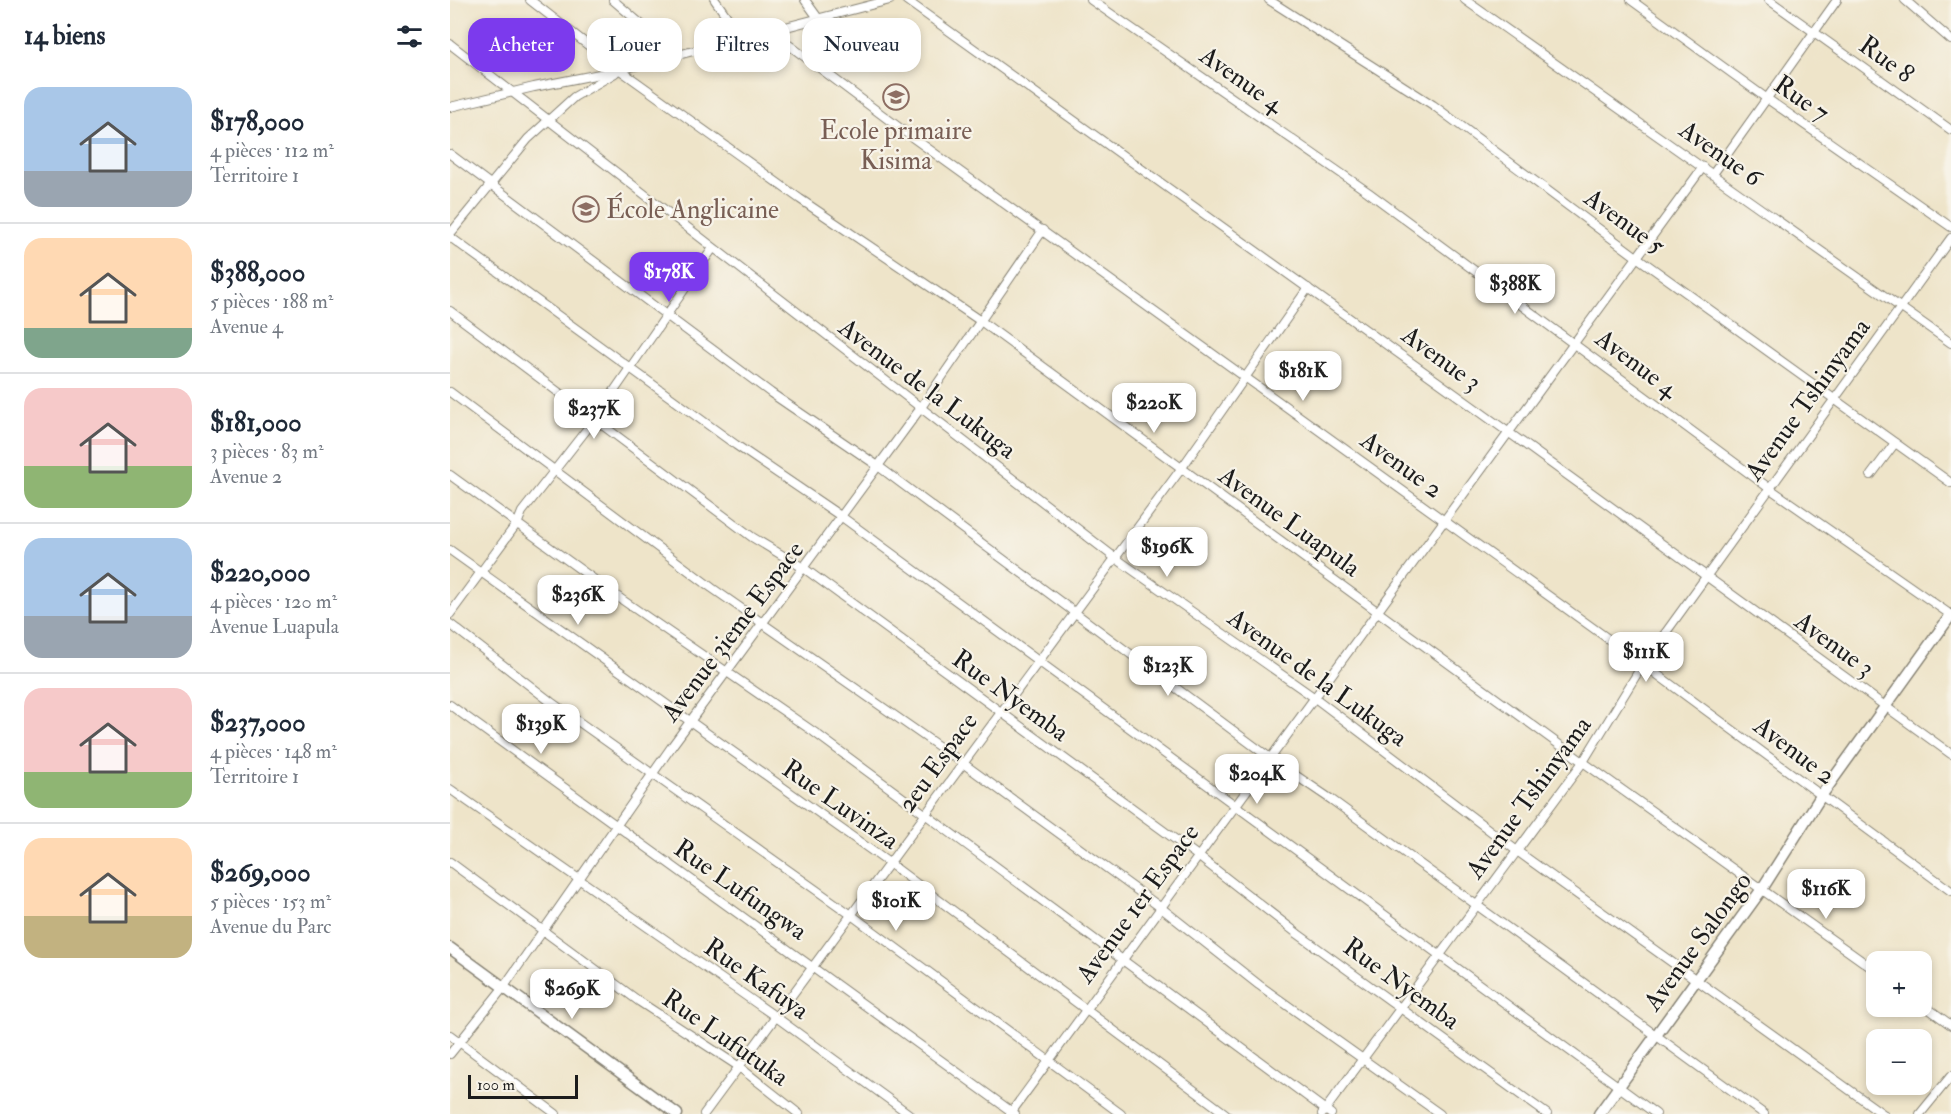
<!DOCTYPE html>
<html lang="fr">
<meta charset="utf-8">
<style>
body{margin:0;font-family:"IM FELL Double Pica",serif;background:#f6f6f7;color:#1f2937;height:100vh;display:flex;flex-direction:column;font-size:22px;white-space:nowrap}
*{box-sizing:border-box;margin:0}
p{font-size:20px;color:#747a83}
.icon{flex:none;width:33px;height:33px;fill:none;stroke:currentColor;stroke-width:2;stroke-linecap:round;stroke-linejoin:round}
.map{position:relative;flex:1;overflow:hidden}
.sheet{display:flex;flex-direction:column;background:#fff;width:450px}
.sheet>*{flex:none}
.guide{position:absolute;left:18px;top:18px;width:570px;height:54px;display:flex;gap:12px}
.controls{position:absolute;left:1416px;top:951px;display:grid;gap:12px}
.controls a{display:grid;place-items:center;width:66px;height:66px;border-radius:12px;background:#fff;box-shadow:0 3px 9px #0003;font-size:30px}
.scale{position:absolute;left:18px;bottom:15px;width:110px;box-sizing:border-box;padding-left:6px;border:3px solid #1c1c1c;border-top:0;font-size:16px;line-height:21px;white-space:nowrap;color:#1c1c1c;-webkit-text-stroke:4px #f7f3e8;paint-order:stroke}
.price{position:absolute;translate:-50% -51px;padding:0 14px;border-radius:12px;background:#fff;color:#222;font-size:20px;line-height:39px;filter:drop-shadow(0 2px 3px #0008)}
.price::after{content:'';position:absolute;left:50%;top:36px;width:18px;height:14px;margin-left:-9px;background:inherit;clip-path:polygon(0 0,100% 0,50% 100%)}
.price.current{background:#7c3aed;color:#fff}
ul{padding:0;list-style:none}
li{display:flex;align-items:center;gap:18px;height:150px;padding:0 24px}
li+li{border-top:2px solid #e0e1e3}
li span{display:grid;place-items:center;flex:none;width:168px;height:120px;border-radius:18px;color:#555}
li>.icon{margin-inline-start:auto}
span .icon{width:72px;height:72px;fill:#fffc;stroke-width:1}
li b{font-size:26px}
h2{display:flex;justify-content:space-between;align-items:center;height:72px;padding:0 24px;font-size:26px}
.pill{padding:0 21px;border-radius:18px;background:#fff;box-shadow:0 3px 9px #0003;font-size:21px;line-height:54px}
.pill.current{background:#7c3aed;color:#fff}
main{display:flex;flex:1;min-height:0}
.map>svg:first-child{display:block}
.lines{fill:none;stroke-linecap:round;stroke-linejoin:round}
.street-casing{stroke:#858072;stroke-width:10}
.secondary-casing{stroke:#858072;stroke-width:13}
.street{stroke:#fff;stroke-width:8}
.secondary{stroke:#fff;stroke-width:10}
.labels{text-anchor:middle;stroke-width:4.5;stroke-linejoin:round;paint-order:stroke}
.street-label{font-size:26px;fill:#1c1c1c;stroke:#f7f3e8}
.education-label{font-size:26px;fill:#785e54;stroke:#f7f3e8}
</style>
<main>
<section class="sheet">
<h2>14 biens<svg class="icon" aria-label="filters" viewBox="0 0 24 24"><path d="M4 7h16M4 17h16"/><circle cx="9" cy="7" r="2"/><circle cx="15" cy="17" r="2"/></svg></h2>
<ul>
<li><span style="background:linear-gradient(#a9c7e8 70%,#9aa5b1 0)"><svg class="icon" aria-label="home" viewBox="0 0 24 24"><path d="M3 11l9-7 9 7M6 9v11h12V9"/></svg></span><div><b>$178,000</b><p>4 pièces · 112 m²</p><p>Territoire 1</p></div></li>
<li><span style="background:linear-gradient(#ffd9b3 75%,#7fa58c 0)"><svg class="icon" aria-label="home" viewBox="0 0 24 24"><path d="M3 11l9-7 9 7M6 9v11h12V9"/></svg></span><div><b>$388,000</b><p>5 pièces · 188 m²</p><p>Avenue 4</p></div></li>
<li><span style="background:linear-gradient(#f6c9c9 65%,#8fb573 0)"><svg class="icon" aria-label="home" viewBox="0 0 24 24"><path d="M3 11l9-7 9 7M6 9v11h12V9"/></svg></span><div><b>$181,000</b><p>3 pièces · 83 m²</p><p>Avenue 2</p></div></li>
<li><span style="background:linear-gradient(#a9c7e8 65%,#9aa5b1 0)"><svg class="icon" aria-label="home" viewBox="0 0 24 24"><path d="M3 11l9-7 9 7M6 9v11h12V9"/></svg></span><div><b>$220,000</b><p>4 pièces · 120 m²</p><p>Avenue Luapula</p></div></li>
<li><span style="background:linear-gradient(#f6c9c9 70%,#8fb573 0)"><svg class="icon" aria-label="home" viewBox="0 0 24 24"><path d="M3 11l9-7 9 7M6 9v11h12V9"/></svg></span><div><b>$237,000</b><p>4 pièces · 148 m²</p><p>Territoire 1</p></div></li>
<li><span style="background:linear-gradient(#ffd9b3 65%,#c2b280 0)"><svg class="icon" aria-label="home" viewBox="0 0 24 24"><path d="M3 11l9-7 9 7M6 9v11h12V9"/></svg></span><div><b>$269,000</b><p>5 pièces · 153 m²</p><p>Avenue du Parc</p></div></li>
</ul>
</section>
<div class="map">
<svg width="1501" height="1114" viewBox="0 0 1501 1114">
<rect width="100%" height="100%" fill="#f7f3e8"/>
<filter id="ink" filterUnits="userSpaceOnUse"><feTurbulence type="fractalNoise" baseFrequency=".0167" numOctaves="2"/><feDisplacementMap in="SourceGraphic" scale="12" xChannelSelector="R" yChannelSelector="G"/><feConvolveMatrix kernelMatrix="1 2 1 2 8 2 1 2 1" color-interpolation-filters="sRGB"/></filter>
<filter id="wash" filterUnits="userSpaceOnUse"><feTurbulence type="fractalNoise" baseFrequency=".008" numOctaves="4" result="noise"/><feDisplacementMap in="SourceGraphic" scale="24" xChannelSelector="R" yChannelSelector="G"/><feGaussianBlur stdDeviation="1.35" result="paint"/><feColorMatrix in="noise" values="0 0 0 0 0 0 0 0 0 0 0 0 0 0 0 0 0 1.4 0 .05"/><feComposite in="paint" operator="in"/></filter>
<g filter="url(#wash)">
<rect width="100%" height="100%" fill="#eee4c9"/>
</g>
<g filter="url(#ink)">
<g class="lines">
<g class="street-casing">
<g id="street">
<polyline points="80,0 170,70 350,199 532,322 1133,762 1426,971"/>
<polyline points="163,0 226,54"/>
<polyline points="265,0 292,38"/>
<polyline points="355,0 368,18"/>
<polyline points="456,0 1058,432 1501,754"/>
<polyline points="641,0 918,192 1319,488 1501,615"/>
<polyline points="819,0 983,105 1188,258 1501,483"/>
<polyline points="1015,0 1501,343"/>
<polyline points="1181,0 1316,98 1501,227"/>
<polyline points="1319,0 1501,130"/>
<polyline points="1455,0 1501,40"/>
<polyline points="319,30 455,132 1193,664 1501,891"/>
<polyline points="0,44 664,557 865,698 1067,851 1433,1114"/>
<polyline points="0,107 84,87 170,70 440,0"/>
<polyline points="0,154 321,393 428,466 820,758 882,800 1314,1114"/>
<polyline points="1263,174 1387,0"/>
<polyline points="0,234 78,139 124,97 165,73"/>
<polyline points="0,237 286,445 392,517 1206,1114"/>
<polyline points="0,311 302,537 355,569 748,856 848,934 1097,1114"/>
<polyline points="0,392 262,588 514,764 710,907 809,985 990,1114"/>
<polyline points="0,475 171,599 364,732 881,1114"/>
<polyline points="1421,475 1445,443"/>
<polyline points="0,550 439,863 776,1114"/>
<polyline points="0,614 68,522 72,512 144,420 263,248"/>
<polyline points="0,624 101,702 400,914 671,1114"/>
<polyline points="0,705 565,1114"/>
<polyline points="0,789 326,1017 459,1114"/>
<polyline points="0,862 190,1002 288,1066 349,1114"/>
<polyline points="1472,1004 1501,1025"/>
<polyline points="0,1035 106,1114"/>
<polyline points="0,1054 53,988 222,746 470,409 593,230"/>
<polyline points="254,1114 731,469 858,288"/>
<polyline points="560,1114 1253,167"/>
<polyline points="872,1114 1133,762 1193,664 1501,238"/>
<polyline points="1470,1114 1501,1076"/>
</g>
</g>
<g class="secondary-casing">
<g id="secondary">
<polyline points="0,948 227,1114"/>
<polyline points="1149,1114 1312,889 1371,796 1501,615"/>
</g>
</g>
<use href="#street" class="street"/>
<use href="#secondary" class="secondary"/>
</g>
</g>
<defs>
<g id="school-ring" transform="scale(1.35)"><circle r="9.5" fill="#f7f3e8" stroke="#8d6e63" stroke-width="1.5"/><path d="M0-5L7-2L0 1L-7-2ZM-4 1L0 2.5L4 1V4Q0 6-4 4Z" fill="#8d6e63"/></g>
</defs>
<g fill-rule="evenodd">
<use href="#school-ring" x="446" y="97"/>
<use href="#school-ring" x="136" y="209"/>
</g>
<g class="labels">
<g class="street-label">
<text transform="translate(1437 59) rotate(36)" y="9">Rue 8</text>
<text transform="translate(792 79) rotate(35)" y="9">Avenue 4</text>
<text transform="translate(1352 98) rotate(35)" y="9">Rue 7</text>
<text transform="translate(1271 153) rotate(35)" y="9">Avenue 6</text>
<text transform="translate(1175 221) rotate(36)" y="9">Avenue 5</text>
<text transform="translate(992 358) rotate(36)" y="9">Avenue 3</text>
<text transform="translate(1187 363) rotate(37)" y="9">Avenue 4</text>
<text transform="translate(478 388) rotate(37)" y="9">Avenue de la Lukuga</text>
<text transform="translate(1357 399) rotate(-54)" y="9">Avenue Tshinyama</text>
<text transform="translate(952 464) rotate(36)" y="9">Avenue 2</text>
<text transform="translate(840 521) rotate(36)" y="9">Avenue Luapula</text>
<text transform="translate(282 631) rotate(-53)" y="9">Avenue 3ieme Espace</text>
<text transform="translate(1385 644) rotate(36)" y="9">Avenue 3</text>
<text transform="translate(868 677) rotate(36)" y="9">Avenue de la Lukuga</text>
<text transform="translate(561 695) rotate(36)" y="9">Rue Nyemba</text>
<text transform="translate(1345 750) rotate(37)" y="9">Avenue 2</text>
<text transform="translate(487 762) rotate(-54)" y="9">2eu Espace</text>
<text transform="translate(1078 797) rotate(-54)" y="9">Avenue Tshinyama</text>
<text transform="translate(391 804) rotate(35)" y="9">Rue Luvinza</text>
<text transform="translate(291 889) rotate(35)" y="9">Rue Lufungwa</text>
<text transform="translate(687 903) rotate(-54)" y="9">Avenue 1er Espace</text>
<text transform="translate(1247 941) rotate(-54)" y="9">Avenue Salongo</text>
<text transform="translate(307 978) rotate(35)" y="9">Rue Kafuya</text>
<text transform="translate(952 983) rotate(36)" y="9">Rue Nyemba</text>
<text transform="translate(276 1037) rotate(35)" y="9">Rue Lufutuka</text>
</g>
<g class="education-label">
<text x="446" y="139">Ecole primaire<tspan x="446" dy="30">Kisima</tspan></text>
<text x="156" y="218" text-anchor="start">École Anglicaine</text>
</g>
</g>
</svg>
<div class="controls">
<a>+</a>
<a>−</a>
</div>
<div class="scale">100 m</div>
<b class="price current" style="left:219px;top:303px">$178K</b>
<b class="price" style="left:1065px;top:315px">$388K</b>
<b class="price" style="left:853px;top:402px">$181K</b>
<b class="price" style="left:704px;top:434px">$220K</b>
<b class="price" style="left:144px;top:440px">$237K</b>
<b class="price" style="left:717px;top:578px">$196K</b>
<b class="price" style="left:128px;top:626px">$236K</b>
<b class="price" style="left:1196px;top:683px">$111K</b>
<b class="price" style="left:718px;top:697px">$123K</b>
<b class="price" style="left:91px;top:755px">$139K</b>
<b class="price" style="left:807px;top:805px">$204K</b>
<b class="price" style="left:1376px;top:920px">$116K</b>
<b class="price" style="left:446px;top:932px">$101K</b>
<b class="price" style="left:122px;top:1020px">$269K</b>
<div class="guide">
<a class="pill current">Acheter</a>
<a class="pill">Louer</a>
<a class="pill">Filtres</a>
<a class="pill">Nouveau</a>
</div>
</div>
</main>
